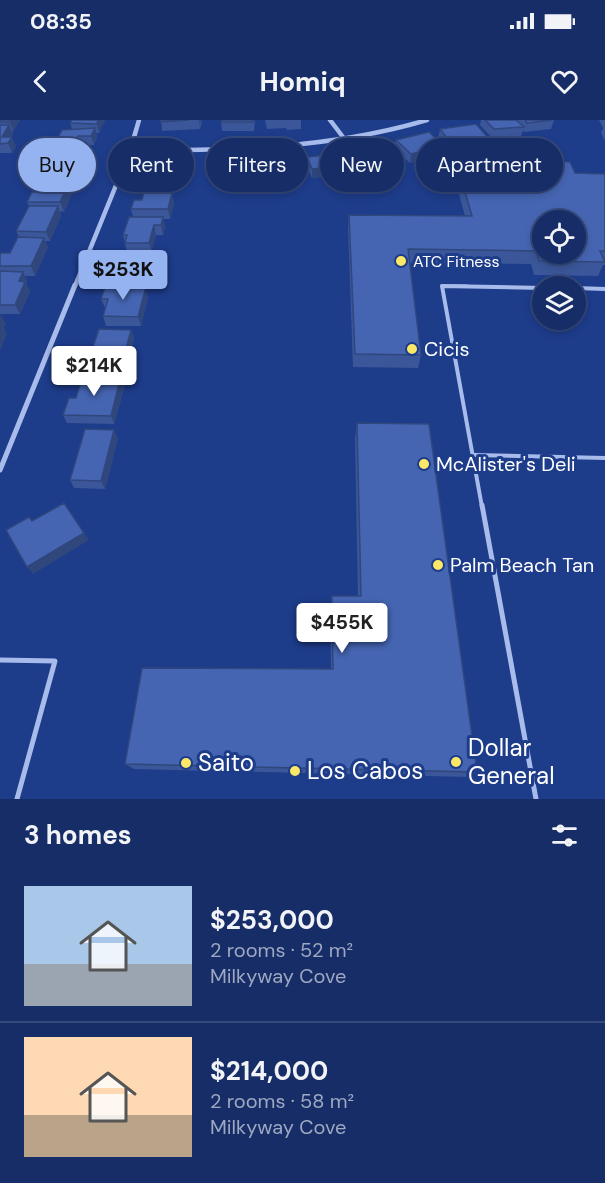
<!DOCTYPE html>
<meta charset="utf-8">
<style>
body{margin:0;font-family:"DM Sans",sans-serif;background:#1f356e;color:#f1f3f6;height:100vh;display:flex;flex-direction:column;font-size:22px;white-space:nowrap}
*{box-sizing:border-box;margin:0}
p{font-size:20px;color:#9ea8c0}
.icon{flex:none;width:33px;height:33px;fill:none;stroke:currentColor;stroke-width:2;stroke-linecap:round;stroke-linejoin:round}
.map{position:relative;height:679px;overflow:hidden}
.panel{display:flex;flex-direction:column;background:#162d68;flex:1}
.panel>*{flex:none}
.hud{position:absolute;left:18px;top:18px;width:570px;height:54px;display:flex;gap:12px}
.controls{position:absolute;left:532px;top:90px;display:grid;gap:12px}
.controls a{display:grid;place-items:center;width:54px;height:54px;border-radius:50%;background:#162d68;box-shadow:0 3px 9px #0003,0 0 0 2px #35497c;font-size:30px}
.price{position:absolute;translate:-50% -51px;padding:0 14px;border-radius:6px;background:#fff;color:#222;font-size:20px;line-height:39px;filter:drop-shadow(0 2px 3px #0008)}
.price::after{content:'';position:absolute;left:50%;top:36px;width:18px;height:14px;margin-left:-9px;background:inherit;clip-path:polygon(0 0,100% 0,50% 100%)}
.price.active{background:#95b2f1;color:#111}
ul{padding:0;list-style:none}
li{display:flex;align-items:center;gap:18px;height:150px;padding:0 24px}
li+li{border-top:2px solid #35497c}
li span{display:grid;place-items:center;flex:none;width:168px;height:120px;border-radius:0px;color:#555}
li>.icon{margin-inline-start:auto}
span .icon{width:72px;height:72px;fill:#fffc;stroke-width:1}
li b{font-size:26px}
h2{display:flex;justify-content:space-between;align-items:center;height:72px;padding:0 24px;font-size:26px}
.tag{padding:0 21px;border-radius:27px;background:#162d68;box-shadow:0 3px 9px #0003,0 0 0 2px #35497c;font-size:21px;line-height:54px}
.tag.active{background:#95b2f1;color:#111}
.status{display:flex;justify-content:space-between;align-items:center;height:42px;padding:0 30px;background:#162d68;direction:ltr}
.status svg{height:16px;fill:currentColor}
header{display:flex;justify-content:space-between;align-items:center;height:78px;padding:0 24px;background:#162d68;font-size:27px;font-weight:700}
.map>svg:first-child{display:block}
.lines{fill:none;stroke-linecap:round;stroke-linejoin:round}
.service-far2{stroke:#a8bcec;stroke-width:3}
.service-far1{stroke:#a8bcec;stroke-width:4}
.service{stroke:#a8bcec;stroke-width:5}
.minor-far1{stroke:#a8bcec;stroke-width:4.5}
.minor{stroke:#a8bcec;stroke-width:5}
.wall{fill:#3b5799}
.shaded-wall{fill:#30477d}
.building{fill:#4565b2;stroke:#30477d;stroke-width:1.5;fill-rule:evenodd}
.poi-dot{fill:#fbe867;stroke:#1d3c8a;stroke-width:2}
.labels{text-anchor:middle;stroke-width:6;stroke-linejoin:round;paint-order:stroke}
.far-poi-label{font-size:16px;fill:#fff;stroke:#1d3c8a;text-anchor:start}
.poi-label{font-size:20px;fill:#fff;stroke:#1d3c8a;text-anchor:start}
.near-poi-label{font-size:24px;fill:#fff;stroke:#1d3c8a;text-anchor:start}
</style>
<div class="status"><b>08:35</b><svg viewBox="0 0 49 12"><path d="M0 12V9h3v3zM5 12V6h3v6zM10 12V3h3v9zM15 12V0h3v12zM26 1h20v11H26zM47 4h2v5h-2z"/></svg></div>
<header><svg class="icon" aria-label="back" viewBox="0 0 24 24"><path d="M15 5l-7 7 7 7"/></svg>Homiq<svg class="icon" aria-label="heart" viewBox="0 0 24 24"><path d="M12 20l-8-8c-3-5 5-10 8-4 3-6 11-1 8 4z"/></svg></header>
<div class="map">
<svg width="605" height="679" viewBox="0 0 605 679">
<rect width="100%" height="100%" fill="#1d3c8a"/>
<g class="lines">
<polyline class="service-far2" points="442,166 467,166"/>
<g class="service-far1">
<polyline points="576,168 605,169"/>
<polyline points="473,335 605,338"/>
<polyline points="482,387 442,166 543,168"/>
</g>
<g class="service">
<polyline points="482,385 536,679"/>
<polyline points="0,540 55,541 17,679"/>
</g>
<g class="minor-far1">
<polyline points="330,0 346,21"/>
<path d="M130,31C231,30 329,29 427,0"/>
<polyline points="75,166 130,31 139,0"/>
</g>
<polyline class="minor" points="0,350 75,165"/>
</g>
<g class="wall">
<polygon points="0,0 26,0 20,0 13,11 12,11 13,14 11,17 16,26 12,33 0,33"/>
<polygon points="72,0 105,0 99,13 96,13 97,17 94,25 81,25 78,31 87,40 77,62 73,62 75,67 64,92 60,91 61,96 50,121 45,121 48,127 35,156 25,156 27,161 26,164 30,171 20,194 0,194 0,135 10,133 19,117 16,111 29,86 27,82 40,72 45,61 42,52 54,44 58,36 56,36 53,27 72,9 70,3"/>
<polygon points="161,0 201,0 202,2 200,9 162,11"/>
<polygon points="255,0 254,11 222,11 221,2"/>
<polygon points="265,0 301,0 301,9 287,10 286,8 267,9"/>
<polygon points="481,0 554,0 551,9 524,12 523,10 521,16 492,18 480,5"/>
<polygon points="599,0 605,0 605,21 601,13 603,8"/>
<polygon points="440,9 489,19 487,28 459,32 457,30 448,31 444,26 442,35 410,43 395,29 396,20 443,24 438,18"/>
<polygon points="353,30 403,39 401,48 359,50 352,39"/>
<polygon points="307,37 354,49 353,58 341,59 339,55 312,58 307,46"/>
<polygon points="182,39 184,48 182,56 176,56 172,71 169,71 174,83 170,99 163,99 165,107 163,115 156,115 151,132 152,137 159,146 155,166 111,166 108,157 121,145 127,132 123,115 133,97 131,89 142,80 145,70 142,70 140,61"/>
<polygon points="255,39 301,56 301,65 283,67 282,61 258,63"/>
<polygon points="244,40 245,49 243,65 212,65 210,56 228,46"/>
<polygon points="545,41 575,53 605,54 605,145 603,145 598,156 534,155 531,144 409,143 421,235 418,248 353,247 348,108 349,95 465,96 459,74 462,61 541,53"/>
<polygon points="148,177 141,206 106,206 103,196 105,188 101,179"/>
<polygon points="131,210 134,219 125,253 84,252 80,243"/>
<polygon points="121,256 125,265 114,304 67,303 63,295 76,278"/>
<polygon points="357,303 477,652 469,657 134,649 125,644 331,549 330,488 332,476 358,476 355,319"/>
<polygon points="118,318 105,369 74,368 70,360"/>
</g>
<g class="shaded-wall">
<polygon points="11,0 20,0 13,11 10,2"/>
<polygon points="98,0 105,0 99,13 97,4"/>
<polygon points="199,0 201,0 200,9"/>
<polygon points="9,5 13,14 7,24 2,17"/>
<polygon points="95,8 97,17 94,25 91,16"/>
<polygon points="78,16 81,25 76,37 73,27"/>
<polygon points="12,17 16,26 12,33 8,23"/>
<polygon points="489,19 487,28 459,32 461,23"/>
<polygon points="459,20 457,30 448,31 450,22"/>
<polygon points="444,26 442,35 410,43 411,34"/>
<polygon points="84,31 87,40 77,62 74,53"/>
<polygon points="182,39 184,48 182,56 180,47"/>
<polygon points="244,40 245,49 243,65 242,56"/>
<polygon points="340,46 339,55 312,58 312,49"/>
<polygon points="174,47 176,56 172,71 171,61"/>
<polygon points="71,58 75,67 64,92 60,82"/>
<polygon points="172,73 174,83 170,99 168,89"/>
<polygon points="58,86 61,96 50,121 46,112"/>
<polygon points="163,97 165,107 163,115 161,105"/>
<polygon points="154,105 156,115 152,132 149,123"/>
<polygon points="44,118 48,127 35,156 31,146"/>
<polygon points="157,137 159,146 155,166 153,157"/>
<polygon points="23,152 27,161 26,164 30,171 20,194 15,185 19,161"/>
<polygon points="146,167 148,177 141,206 138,197"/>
<polygon points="1,194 6,204 4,208 7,214 0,231 0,197"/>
<polygon points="131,210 134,219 125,253 122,244"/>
<polygon points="121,256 125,265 114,304 111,296"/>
<polygon points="114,310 118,318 105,369 101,361"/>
<polygon points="84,413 89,420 33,454 27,447"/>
</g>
<g class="building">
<polygon points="0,0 11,0 10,2 0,2"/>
<polygon points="72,0 98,0 97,4 70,3"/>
<polygon points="161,0 189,0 160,2"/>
<polygon points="222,0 254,0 253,2 221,2"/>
<polygon points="485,0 516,0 524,7 494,9"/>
<polygon points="525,0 552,0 527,3"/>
<polygon points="476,4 489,19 461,23 459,20 450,22 440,9"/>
<polygon points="0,5 9,5 2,17 12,17 8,23 0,24"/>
<polygon points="95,8 91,16 78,16 73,27 53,27 62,10"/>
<polygon points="429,12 444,26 411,34 396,20"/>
<polygon points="390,24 403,39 360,40 353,30"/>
<polygon points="61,31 84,31 74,53 42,52 47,44 54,44"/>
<polygon points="346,33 354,49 342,50 340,46 312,49 307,37"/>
<polygon points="153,38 182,39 180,47 174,47 171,61 140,61 145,45 151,45"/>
<polygon points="255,39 296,39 301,56 283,57 281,52 258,53"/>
<polygon points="229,40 244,40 242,56 210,56 212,46 228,46"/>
<path d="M545,41L570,42L575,53L605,54V131H600L605,142L539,141L536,131L408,129L421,235L355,234L349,95L472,96L462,61L499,52L550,53ZM543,100H576V134H543Z"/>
<polygon points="47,58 71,58 60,82 27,82 32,72 40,72"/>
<polygon points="145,69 169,69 168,73 172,73 168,89 131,89 134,80 142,80"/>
<polygon points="29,86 58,86 46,112 16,111"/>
<polygon points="129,97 163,97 161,105 154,105 149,123 125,123 127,115 123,115"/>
<polygon points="18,117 44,118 31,146 0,146 0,135 1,133 10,133"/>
<polygon points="125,132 151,132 150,137 157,137 153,157 108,157 111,145 121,145"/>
<polygon points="0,151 23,152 19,161 25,162 15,185 0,185"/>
<polygon points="105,167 146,167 138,197 103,196 108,179 101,179"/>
<polygon points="99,209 131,210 122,244 80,243 85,230 92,230"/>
<polygon points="83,256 121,256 111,296 63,295 69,278 76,278"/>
<polygon points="357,303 429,304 477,652 125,644 142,548 333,549 332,476 361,476"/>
<polygon points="85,309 114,310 101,361 70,360"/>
<polygon points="64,383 84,413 27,447 6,410 29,397 32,401"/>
</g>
<g class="poi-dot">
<circle cx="401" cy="141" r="6"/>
<circle cx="412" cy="229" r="6"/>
<circle cx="424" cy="344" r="6"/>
<circle cx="438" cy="445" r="6"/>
<circle cx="456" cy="642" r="6"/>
<circle cx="186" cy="643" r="6"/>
<circle cx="295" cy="651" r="6"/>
</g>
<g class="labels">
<g class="far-poi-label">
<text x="413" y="147">ATC Fitness</text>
</g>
<g class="poi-label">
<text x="424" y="236">Cicis</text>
<text x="436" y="351">McAlister's Deli</text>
<text x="450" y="452">Palm Beach Tan</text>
</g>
<g class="near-poi-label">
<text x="468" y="636">Dollar<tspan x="468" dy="28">General</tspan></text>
<text x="198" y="651">Saito</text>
<text x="307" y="659">Los Cabos</text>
</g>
</g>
</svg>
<div class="controls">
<a><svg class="icon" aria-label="locate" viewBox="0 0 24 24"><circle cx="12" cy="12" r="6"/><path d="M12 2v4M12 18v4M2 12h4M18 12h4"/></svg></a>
<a><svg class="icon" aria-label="layers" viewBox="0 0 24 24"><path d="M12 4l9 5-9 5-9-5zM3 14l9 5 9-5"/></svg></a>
</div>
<b class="price active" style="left:123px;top:181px">$253K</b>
<b class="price" style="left:94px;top:277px">$214K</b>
<b class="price" style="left:342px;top:534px">$455K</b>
<div class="hud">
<a class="tag active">Buy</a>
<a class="tag">Rent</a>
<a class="tag">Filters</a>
<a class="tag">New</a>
<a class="tag">Apartment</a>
</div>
</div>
<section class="panel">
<h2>3 homes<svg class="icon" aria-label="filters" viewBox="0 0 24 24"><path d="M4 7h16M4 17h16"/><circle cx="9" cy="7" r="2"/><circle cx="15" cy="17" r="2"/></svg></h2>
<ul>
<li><span style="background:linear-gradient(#a9c7e8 65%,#9aa5b1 0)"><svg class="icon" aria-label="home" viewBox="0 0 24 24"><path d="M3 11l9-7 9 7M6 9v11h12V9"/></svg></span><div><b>$253,000</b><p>2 rooms · 52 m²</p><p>Milkyway Cove</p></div></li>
<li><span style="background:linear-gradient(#ffd9b3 65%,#b9a48a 0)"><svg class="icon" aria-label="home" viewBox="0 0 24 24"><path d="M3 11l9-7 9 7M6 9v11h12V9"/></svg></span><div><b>$214,000</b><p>2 rooms · 58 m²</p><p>Milkyway Cove</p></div></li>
</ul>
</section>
